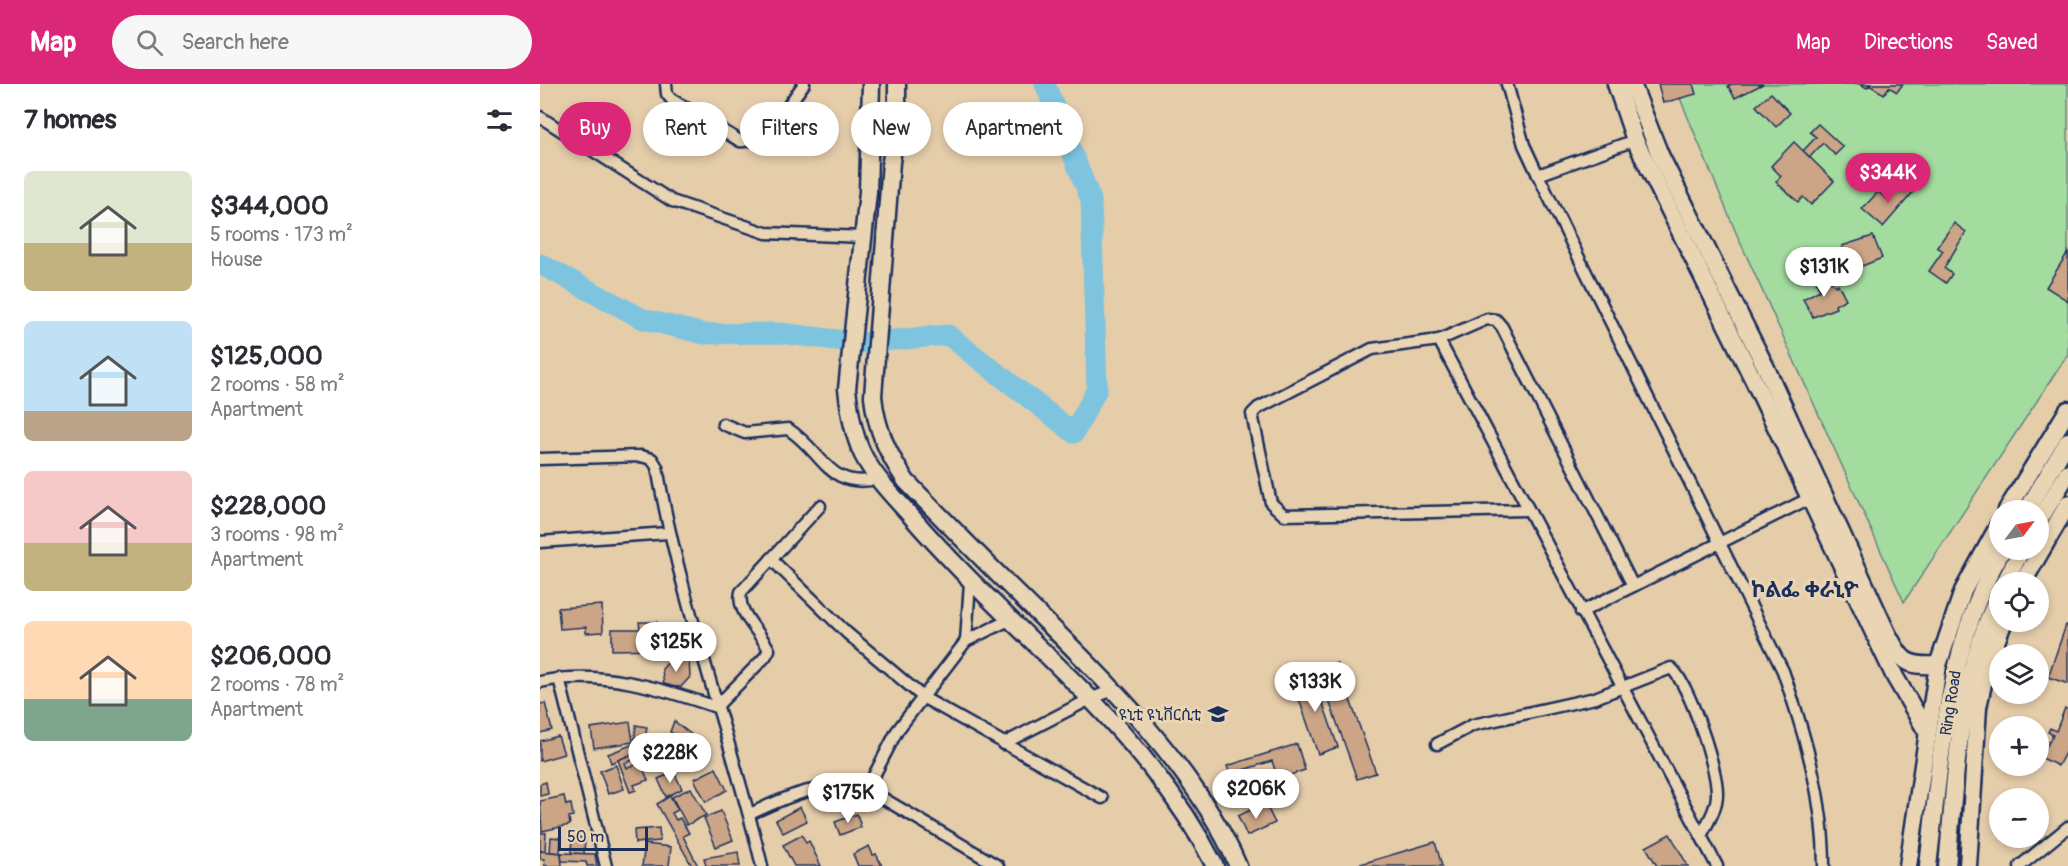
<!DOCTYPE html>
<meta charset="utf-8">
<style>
body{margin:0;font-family:Pangolin,"Noto Sans Ethiopic",sans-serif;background:#f7f7f7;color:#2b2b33;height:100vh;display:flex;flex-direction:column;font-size:22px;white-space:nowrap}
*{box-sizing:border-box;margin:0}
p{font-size:20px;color:#7c7c81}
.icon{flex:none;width:33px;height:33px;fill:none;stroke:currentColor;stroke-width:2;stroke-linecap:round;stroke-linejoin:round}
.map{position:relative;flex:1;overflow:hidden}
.details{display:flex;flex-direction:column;background:#fff;width:540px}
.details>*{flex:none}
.top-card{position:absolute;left:18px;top:18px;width:570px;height:54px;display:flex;gap:12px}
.needle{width:39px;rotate:58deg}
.fabs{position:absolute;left:1449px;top:416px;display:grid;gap:12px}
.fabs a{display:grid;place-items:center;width:60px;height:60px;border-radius:50%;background:#fff;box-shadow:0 3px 9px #0003;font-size:30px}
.scale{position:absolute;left:18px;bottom:15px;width:90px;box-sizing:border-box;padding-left:6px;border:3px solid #1b2f5e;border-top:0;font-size:16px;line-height:21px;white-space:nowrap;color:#1b2f5e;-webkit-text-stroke:4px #e9d5b3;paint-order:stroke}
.price{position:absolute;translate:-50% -51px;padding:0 14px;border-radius:21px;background:#fff;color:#222;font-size:20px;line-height:39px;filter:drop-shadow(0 2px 3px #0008)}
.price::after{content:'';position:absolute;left:50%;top:36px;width:18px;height:14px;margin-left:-9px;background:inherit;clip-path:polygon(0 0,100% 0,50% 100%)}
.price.selected{background:#db2777;color:#fff}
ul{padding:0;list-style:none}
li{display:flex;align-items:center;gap:18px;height:150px;padding:0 24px}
li span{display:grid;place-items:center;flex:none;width:168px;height:120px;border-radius:9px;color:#555}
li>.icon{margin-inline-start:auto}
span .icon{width:72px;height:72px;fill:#fffc;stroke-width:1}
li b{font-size:26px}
h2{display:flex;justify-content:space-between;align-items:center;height:72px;padding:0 24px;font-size:26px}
.chip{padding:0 21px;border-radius:27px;background:#fff;box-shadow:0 3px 9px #0003;font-size:21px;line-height:54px}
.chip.selected{background:#db2777;color:#fff}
header{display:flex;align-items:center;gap:36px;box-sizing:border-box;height:84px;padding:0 30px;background:#db2777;color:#fff}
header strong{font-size:28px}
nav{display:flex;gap:33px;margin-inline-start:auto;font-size:21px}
.search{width:420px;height:54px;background:#f7f7f7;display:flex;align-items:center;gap:15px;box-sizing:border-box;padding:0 21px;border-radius:33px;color:#7c7c81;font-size:22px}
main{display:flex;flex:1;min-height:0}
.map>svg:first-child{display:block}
.green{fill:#a4dca0;stroke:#60867f;stroke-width:1.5}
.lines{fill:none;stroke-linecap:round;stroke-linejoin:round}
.river{stroke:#7ec4df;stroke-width:21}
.building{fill:#cba585;stroke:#1b2f5e;stroke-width:1.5}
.minor-casing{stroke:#1b2f5e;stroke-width:15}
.primary-casing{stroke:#1b2f5e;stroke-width:21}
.trunk-casing{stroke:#1b2f5e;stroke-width:21}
.minor{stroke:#e9d5b3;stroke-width:10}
.primary{stroke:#e9d5b3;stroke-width:16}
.trunk{stroke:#e9d5b3;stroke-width:16}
.labels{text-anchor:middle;stroke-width:6;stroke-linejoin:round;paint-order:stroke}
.street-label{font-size:16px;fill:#1b2f5e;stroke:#e9d5b3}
.poi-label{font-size:16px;fill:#1b2f5e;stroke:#e9d5b3;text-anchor:end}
.district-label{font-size:22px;font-weight:bold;fill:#1b2f5e;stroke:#e9d5b3}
</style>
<header>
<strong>Map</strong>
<div class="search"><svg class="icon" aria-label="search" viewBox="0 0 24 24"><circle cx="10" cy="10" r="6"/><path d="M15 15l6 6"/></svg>Search here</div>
<nav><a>Map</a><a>Directions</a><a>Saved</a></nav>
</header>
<main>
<section class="details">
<h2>7 homes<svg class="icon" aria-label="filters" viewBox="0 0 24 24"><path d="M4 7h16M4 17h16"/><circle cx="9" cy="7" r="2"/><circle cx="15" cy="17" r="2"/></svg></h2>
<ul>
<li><span style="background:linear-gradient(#dfe7d0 60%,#c2b280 0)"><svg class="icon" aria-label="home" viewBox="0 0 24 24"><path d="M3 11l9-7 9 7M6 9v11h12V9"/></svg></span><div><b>$344,000</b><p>5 rooms · 173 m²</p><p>House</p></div></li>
<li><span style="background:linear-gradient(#bfe0f5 75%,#b9a48a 0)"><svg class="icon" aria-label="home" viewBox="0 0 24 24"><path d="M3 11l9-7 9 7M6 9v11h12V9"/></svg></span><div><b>$125,000</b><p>2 rooms · 58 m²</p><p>Apartment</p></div></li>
<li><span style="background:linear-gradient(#f6c9c9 60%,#c2b280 0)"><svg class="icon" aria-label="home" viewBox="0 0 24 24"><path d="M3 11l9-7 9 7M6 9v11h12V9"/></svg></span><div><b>$228,000</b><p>3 rooms · 98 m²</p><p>Apartment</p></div></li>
<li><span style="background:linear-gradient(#ffd9b3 65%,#7fa58c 0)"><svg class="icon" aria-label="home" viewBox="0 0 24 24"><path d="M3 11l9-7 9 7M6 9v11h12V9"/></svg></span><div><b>$206,000</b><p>2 rooms · 78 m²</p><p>Apartment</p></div></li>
</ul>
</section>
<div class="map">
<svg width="1528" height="782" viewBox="0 0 1528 782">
<rect width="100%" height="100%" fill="#e5cdaa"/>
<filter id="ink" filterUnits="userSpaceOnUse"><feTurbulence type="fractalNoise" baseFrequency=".0167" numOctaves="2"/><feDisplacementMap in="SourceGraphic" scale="12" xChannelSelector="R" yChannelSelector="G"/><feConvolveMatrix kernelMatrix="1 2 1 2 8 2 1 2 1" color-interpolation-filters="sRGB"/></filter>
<g filter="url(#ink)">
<polygon class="green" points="1134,0 1528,0 1528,270 1364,518 1197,151"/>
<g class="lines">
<polyline class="river" points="0,180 103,235 164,250 240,249 321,259 408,251 534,349 557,305 551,116 505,0"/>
</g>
<g class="building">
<polygon points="1118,0 1153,0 1156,10 1123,19"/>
<polygon points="1192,0 1223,0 1195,14 1188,2"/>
<polygon points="1320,0 1363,0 1357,8 1349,3 1344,10 1329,1 1327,4"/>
<polygon points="1231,9 1250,29 1236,43 1216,22"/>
<polygon points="1278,40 1303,63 1295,71 1283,59 1270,73 1263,67 1276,53 1270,48"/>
<polygon points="1254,58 1294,97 1271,121 1263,113 1258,118 1236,98 1241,92 1231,82"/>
<polygon points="1363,96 1375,106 1343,143 1322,125 1338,108 1347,115"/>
<polygon points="1414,139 1426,148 1404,184 1412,190 1406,199 1389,187 1403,167 1397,163"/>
<polygon points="1333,152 1342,174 1312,186 1302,162"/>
<polygon points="1528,168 1528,217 1506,203"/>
<polygon points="1285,193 1296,202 1298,200 1306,215 1295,221 1296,224 1273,233 1263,215 1280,206 1276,199"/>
<polygon points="62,521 63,548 46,549 46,543 20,545 18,524"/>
<polygon points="99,538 117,538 118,565 72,566 72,545 100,545"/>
<polygon points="1526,541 1528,542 1528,600 1508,593"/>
<polygon points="132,574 149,575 150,593 141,603 124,602 122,585"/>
<polygon points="797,579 836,689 817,695 778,586"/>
<polygon points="772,588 798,663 778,670 752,595"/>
<polygon points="5,619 12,646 0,649 0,620"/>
<polygon points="1525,624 1528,626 1528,663 1518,682 1500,673 1513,651 1508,648 1510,644 1516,647"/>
<polygon points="134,637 171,666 163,673 152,668 132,678 103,666 105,651 134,665 141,655 130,648"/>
<polygon points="90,638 93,658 54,664 51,644"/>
<polygon points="96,641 107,643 103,666 71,679 68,670 94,660"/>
<polygon points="18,652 24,670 0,677 0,657"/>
<polygon points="757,660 765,686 738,695 732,677 690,690 687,682"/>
<polygon points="103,666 112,669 85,679 87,684 101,679 108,696 94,701 96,706 90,708 78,676"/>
<polygon points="76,681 84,705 68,710 60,687"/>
<polygon points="176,684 187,706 166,718 154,695"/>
<polygon points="134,688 142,705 126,713 118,695"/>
<polygon points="6,698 8,710 0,712 0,700"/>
<polygon points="151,704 166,731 147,741 132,713"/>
<polygon points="24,712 26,721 31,720 33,732 29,733 30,741 2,747 0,717"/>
<polygon points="130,712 138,726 132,729 136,736 140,734 149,749 143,752 158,782 152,782 117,720"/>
<polygon points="725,719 735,739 707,752 698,732"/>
<polygon points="260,723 267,737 243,749 236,736"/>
<polygon points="181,727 193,756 176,763 164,734"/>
<polygon points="317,730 321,743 300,751 295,738"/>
<polygon points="119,744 120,757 95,759 94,746"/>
<polygon points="0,749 6,749 5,767 0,767"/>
<polygon points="1130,750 1148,782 1117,782 1106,763"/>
<polygon points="262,751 266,759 269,757 281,782 254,782 243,761"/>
<polygon points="11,753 21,754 20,769 10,768"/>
<polygon points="32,753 45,754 44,770 31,769"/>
<polygon points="895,758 902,782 814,782"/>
<polygon points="105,760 131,763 129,782 102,782"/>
<polygon points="329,762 333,771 336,770 342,782 318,782 313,770"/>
<polygon points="0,767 21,769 22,782 5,782 4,775 0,775"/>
<polygon points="198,768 200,782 166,782 164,774"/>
<polygon points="21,769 55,770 57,782 47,782 46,778 22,777"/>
</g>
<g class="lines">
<g class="minor-casing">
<g id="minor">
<path d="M126,0L127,10L131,15L200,57C227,60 249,19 264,0"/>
<path d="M967,0L984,61L998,91L1243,587C1265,651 1284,715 1284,782"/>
<polyline points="0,33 132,117 226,149 323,153"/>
<polyline points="998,91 1095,56"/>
<polyline points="899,256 1177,782"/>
<path d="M183,340L205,349L248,345C285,369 286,405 338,395"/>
<path d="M0,375L101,372L112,375L117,383C140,519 190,648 222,782"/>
<polyline points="987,426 744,431 731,419 712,330 718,324 832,265 899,256 947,235 956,236 962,243 1093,502"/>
<polyline points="0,458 128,449"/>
<polyline points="231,475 307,549 384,614 562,714"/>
<polyline points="1041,528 1274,412"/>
<polyline points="426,557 430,498"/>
<polyline points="19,594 66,782"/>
<path d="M0,598C60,585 120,604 176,623L225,573L229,566C221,548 196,529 201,508L280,422"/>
<polyline points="463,660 550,615 573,606"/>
<path d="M897,660L933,641L1055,614L1131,584C1149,599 1178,686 1177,710C1177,724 1168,738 1162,750"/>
<polyline points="327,705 458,782"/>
<path d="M210,730C254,709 278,699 327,705L357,647L426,557L469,536"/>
<polyline points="1480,782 1528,743"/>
</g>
</g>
<g class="primary-casing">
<g id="primary">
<path d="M331,0L328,108L307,305C310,329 313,350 323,371C335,394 354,413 371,432C421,490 477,541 531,595C587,651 639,711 675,782"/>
<path d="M357,0V36L351,78L333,312C336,345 348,370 366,397C403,435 440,473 478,510C557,588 654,679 698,782"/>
<polyline points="1076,0 1095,56 1218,305 1355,593 1387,648"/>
<path d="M1092,0L1120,71L1226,284L1346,547C1361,576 1364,583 1398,581"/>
<polyline points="1467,426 1528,326"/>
<polyline points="1483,498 1528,420"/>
<polyline points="1368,782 1398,581 1423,507 1460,439"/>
<polyline points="1428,782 1438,623 1447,581 1464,537"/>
</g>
</g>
<g class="trunk-casing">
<g id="trunk">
<polyline points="1487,426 1528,357"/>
<polyline points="1498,438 1528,389"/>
<polyline points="1465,498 1482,465"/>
<path d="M1388,782C1401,674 1406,561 1463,465"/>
<path d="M1407,782C1416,690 1418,593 1460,509"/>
</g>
</g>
<use href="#minor" class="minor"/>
<use href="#primary" class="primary"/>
<use href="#trunk" class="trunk"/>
</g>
</g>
<defs>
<g id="school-bare" transform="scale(1.62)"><path d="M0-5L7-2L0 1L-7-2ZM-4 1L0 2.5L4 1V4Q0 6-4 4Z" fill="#1b2f5e" stroke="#e9d5b3" stroke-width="2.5" paint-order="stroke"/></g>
</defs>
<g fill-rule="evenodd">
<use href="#school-bare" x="678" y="630"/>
</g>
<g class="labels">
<g class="street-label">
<text transform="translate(1410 619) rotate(-81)" y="6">Ring Road</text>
</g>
<g class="poi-label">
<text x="661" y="636">ዩኒቲ ዩኒቨርሲቲ</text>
</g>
<g class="district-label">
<text x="1265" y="513">ኮልፌ ቀራኒዮ</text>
</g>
</g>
</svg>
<div class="fabs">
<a><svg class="needle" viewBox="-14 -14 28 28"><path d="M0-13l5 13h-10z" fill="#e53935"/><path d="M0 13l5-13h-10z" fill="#7c7c81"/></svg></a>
<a><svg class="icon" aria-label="locate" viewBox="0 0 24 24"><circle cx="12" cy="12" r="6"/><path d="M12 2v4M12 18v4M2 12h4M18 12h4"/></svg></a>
<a><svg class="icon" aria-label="layers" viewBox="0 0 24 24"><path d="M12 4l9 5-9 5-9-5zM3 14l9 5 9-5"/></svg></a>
<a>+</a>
<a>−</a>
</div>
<div class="scale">50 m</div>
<b class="price selected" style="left:1348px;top:120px">$344K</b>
<b class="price" style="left:1284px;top:214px">$131K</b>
<b class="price" style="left:136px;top:589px">$125K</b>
<b class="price" style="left:775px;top:629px">$133K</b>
<b class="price" style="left:130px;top:700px">$228K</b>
<b class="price" style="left:716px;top:736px">$206K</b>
<b class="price" style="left:308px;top:740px">$175K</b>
<div class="top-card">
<a class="chip selected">Buy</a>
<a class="chip">Rent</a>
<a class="chip">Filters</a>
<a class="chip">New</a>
<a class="chip">Apartment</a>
</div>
</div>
</main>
